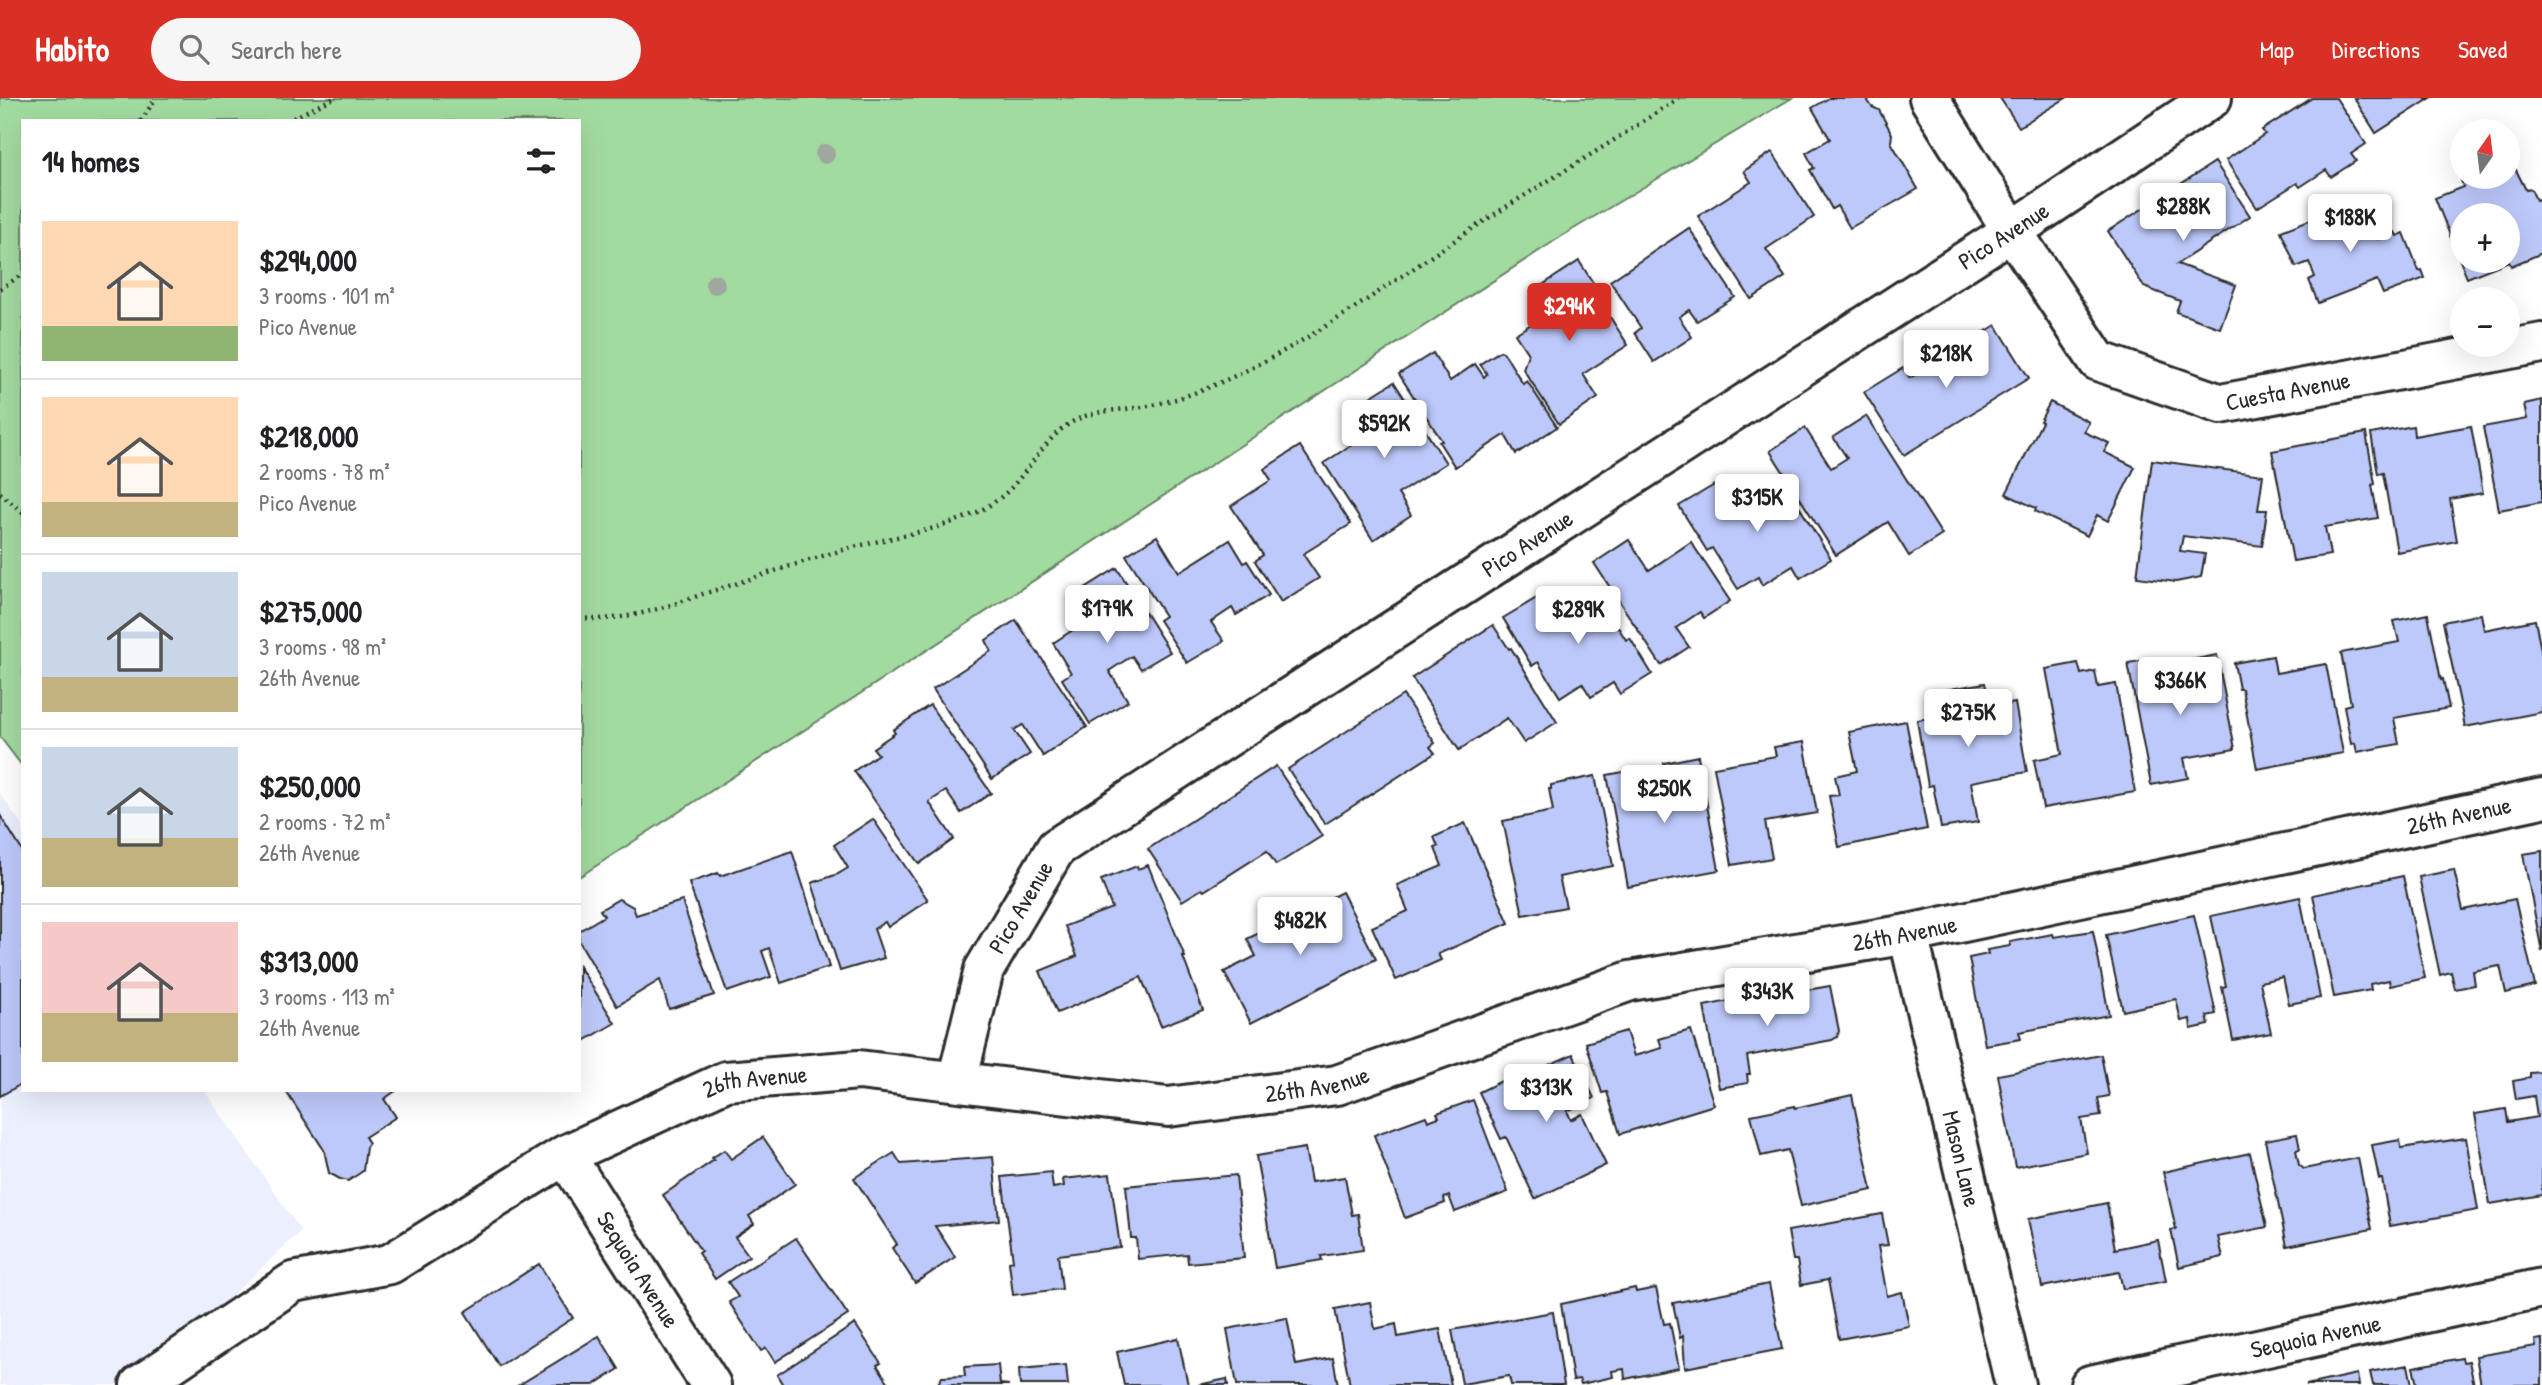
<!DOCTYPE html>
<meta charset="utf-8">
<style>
body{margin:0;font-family:"Patrick Hand",sans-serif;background:#f6f6f6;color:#202124;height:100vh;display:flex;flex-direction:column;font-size:26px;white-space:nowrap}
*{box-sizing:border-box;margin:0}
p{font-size:23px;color:#757577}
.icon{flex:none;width:38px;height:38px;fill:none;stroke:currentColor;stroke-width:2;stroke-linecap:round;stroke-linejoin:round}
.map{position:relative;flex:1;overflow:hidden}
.sheet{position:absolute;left:21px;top:21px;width:560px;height:973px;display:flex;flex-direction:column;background:#fff;border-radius:0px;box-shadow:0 7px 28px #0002}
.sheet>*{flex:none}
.needle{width:46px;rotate:14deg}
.tools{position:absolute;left:2450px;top:21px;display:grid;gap:14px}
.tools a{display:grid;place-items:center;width:70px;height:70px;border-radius:50%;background:#fff;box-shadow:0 7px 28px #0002;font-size:35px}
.price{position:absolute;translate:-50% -60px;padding:0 16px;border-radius:7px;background:#fff;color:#222;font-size:23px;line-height:46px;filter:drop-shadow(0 2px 4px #0008)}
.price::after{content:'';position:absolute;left:50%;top:42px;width:21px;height:16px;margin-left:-10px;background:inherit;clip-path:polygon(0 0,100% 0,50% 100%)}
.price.selected{background:#d93025;color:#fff}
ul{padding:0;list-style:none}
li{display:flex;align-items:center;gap:21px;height:175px;padding:0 21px}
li+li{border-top:2px solid #e0e0e0}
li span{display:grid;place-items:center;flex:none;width:196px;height:140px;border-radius:0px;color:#555}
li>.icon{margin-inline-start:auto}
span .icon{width:84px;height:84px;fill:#fffc;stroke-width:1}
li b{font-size:30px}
h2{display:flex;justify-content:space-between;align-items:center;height:84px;padding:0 21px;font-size:30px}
header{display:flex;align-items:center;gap:42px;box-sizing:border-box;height:98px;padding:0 35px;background:#d93025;color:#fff}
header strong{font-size:33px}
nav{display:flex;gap:38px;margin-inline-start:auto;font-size:24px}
.search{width:490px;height:63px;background:#f6f6f6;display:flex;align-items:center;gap:18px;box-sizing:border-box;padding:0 24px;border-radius:38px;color:#757577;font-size:26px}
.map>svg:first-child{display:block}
.built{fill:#ebeffe}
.green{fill:#a2dba0;stroke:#668366;stroke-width:2}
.building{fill:#bdc9fa;stroke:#2b2b2b;stroke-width:2;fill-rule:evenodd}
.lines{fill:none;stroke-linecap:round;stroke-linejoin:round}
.minor-casing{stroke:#2b2b2b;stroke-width:44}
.path{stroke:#2b2b2b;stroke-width:4.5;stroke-dasharray:2 5;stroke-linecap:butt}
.minor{stroke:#fff;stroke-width:38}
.tree{fill:#9ea89e}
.labels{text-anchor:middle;stroke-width:6;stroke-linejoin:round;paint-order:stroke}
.street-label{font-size:24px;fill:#2b2b2b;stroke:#fff}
</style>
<header>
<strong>Habito</strong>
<div class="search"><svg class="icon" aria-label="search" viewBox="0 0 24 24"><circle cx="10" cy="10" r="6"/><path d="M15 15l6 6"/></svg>Search here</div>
<nav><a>Map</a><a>Directions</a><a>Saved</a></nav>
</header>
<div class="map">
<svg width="2542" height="1287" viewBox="0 0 2542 1287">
<rect width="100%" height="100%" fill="#fff"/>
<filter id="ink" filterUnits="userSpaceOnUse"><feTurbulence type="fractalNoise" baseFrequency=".0143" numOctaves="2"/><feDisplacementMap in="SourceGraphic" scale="14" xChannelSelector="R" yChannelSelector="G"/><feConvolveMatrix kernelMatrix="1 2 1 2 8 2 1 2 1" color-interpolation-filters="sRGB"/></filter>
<g filter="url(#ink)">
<polygon class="built" points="0,696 23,729 23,992 204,992 301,1133 136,1287 0,1287"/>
<polygon class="green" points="0,0 1792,0 1562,138 579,779 579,23 23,23 23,669 0,639"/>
<g class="building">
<polygon points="1829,0 1866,0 1872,9 1879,12 1892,36 1891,44 1918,91 1850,130 1837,108 1832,111 1810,72 1814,70 1806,55 1830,41 1812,10"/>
<polygon points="2000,0 2066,0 2019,29"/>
<polygon points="2312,0 2336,0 2366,46 2351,56 2356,63 2331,79 2326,72 2300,89 2297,85 2257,110 2226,62 2265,36 2262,32"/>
<polygon points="2354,0 2431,0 2376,35"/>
<polygon points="1772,54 1814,119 1766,151 1785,179 1751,201 1698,118 1751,84 1744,73"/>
<path d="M2511,62L2526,92L2531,91L2536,102L2542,100V155L2511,168L2509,163L2467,180L2435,100L2463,89L2461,82L2470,79H2508V64ZM2462,117H2508V163H2462Z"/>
<polygon points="2215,64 2250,118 2177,166 2236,187 2220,230 2176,214 2180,203 2144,189 2108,133"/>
<polygon points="2360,102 2370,128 2372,127 2378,141 2395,134 2397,138 2404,135 2419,173 2422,172 2425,180 2383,196 2377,182 2318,205 2309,182 2315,179 2309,164 2296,169 2281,133"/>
<polygon points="1689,130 1735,199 1697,223 1689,212 1679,219 1692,239 1654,264 1635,235 1641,230 1610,183"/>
<polygon points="1579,163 1599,194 1595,196 1628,247 1583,276 1598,300 1559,326 1523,271 1528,256 1515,236 1556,211 1541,188"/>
<polygon points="1996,227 2029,280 1904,357 1864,294 1903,270 1910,280"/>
<polygon points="1500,253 1504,255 1523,286 1527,283 1557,329 1516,356 1505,337 1455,369 1439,344 1442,343 1399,276 1433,255 1450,283 1475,266 1484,279 1487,276 1480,266"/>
<polygon points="1394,284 1446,365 1398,396 1411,417 1373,442 1324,365 1351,347 1345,336 1347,327 1365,315 1359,306"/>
<polygon points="2542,302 2542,404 2499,412 2483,329 2527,321 2524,306"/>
<polygon points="2050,304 2089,324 2084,334 2109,345 2104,354 2135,369 2108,423 2097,417 2087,438 2035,413 2036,410 2006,396 2042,324 2040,323"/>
<polygon points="1866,318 1942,437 1909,458 1888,424 1836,457 1770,353 1805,330 1831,370 1847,360 1833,339"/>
<polygon points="2413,328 2414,338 2471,328 2483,395 2450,401 2457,443 2397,454 2383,375 2378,376 2371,336"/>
<polygon points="2366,335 2375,386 2372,387 2378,420 2325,429 2330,457 2293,463 2272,353"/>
<polygon points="1300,348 1351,426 1303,456 1319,480 1281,504 1255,463 1263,457 1231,408 1271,382 1264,371"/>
<polygon points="2152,362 2263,377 2258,412 2267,412 2262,448 2183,438 2180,453 2205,456 2201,479 2176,484 2137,479"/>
<polygon points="1780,377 1831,461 1800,480 1793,468 1762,487 1758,479 1738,491 1712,450 1707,453 1679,408 1716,386 1737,420 1754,409 1747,397"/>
<polygon points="1157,438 1179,474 1230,442 1244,465 1247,463 1269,497 1236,517 1232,510 1211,524 1224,543 1187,565 1159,522 1165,518 1126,457"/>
<polygon points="1629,442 1649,472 1691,444 1730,503 1704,520 1700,514 1676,530 1689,549 1661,567 1594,465"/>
<polygon points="1117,470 1170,554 1141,571 1132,558 1109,573 1128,603 1090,626 1062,581 1071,575 1053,545 1085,524 1077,511 1089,504 1082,492"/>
<polygon points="1593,489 1626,542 1630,540 1652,576 1620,596 1613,585 1591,599 1582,585 1560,599 1538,564 1532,568 1503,520 1540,498 1553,519 1577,505 1575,501"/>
<polygon points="2428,516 2441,582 2443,581 2449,610 2394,620 2399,646 2357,654 2355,645 2351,646 2344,608 2351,606 2341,555 2399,544 2394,523"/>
<polygon points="2481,516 2484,532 2535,522 2542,557 2542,614 2465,629 2443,524"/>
<polygon points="1016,522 1087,629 1043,658 1023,627 1014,632 1030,656 992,681 933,591 991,553 986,542"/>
<polygon points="1493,527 1509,551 1511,550 1557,624 1524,645 1507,620 1459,652 1412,580"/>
<polygon points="2217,557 2235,651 2184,660 2188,680 2151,687 2128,565 2158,560 2163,591 2190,587 2186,563"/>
<polygon points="2273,558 2276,575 2326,566 2343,655 2257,671 2242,591 2239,591 2234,565"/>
<polygon points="2078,565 2081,576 2095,573 2098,589 2116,586 2135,694 2043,710 2034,662 2062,656 2046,571"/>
<polygon points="1985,585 1990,609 2015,605 2027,674 1971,684 1978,724 1941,730 1933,687 1928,688 1917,622 1937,619 1933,594"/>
<polygon points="1403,597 1435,645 1430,649 1435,655 1325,726 1288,671"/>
<polygon points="930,607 991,695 961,715 946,693 929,704 954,741 919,766 854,673 878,656 873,650 895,635 893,632"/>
<polygon points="1906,623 1927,731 1839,749 1829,698 1839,697 1835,678 1857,673 1849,634"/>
<polygon points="1804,644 1817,715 1765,724 1772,760 1732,767 1714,669 1776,658 1774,649"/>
<polygon points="1698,658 1719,772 1628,789 1607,677 1645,670 1652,708 1672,704 1664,665"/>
<polygon points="1276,668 1322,738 1276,767 1267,753 1204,793 1202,791 1182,803 1148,751"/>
<polygon points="1595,678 1613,768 1559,779 1566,809 1523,817 1503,723 1553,713 1549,691 1551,691 1551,687"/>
<polygon points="0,717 23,754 23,985 0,998"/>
<polygon points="873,721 928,802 888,829 885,824 874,831 884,860 840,873 812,785 838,776 848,770 834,747"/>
<polygon points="1465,725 1509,825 1438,856 1441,862 1396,882 1372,829 1408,813 1397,787 1442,768 1435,750 1438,749 1434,739"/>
<polygon points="792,753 829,869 781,885 769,850 762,853 771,879 727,894 689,785 718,775 720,778"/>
<polygon points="2542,753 2542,854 2523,756"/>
<polygon points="1148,767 1185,859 1183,859 1203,912 1161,928 1141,879 1057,915 1040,873 1077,858 1065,828 1112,810 1101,782 1137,768 1138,771"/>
<polygon points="2454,772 2463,812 2515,801 2535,888 2506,895 2500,868 2473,873 2475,887 2455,891 2451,874 2440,877 2419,779"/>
<polygon points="2403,778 2425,880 2390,888 2389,882 2370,886 2371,892 2334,899 2313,797"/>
<polygon points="1342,794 1376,861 1251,925 1224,874 1256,858 1247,841"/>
<polygon points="2300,799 2320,900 2289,906 2283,879 2260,884 2271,935 2233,942 2222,889 2226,888 2211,818"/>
<polygon points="619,801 633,809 636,817 682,803 714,897 669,911 660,882 617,908 579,843 579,833 604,818 600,812"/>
<polygon points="2194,817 2216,916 2207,918 2209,927 2191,931 2190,921 2181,923 2176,901 2123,913 2106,837"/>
<polygon points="2093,833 2109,917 2019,934 2021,941 1985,947 1969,860 1988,856 1987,852 2010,848 2010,844 2053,836 2054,839"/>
<polygon points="579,868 615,925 579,946"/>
<polygon points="1830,888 1839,933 1837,939 1832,942 1747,958 1750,976 1747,976 1748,985 1719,990 1704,908 1789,891 1790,895"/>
<polygon points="1691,932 1714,1007 1620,1036 1607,994 1602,995 1586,945 1626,933 1634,958 1662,950 1659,941"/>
<polygon points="1573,956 1594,1000 1567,1013 1571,1022 1582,1016 1606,1067 1535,1101 1506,1039 1501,1041 1479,994 1524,972 1527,977"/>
<polygon points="2101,957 2109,998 2098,1000 2101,1018 2081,1021 2087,1055 2015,1069 1998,977"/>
<polygon points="2542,974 2542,1097 2490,1106 2475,1016 2506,1011 2508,1024 2537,1019 2534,998 2516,1001 2513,983 2530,980 2530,975"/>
<polygon points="285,992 397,992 384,1001 396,1019 365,1039 369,1045 366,1049 363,1073 348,1083 340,1081 329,1075 324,1052"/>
<polygon points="1852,997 1872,1092 1801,1108 1788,1052 1761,1058 1751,1017 1795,1008 1795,1010"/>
<polygon points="1473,1002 1508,1094 1455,1114 1449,1098 1444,1100 1445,1105 1405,1120 1374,1037 1426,1018 1428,1023 1439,1019 1437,1015"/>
<polygon points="2297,1036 2300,1051 2296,1052 2299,1067 2304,1071 2358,1060 2372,1131 2287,1148 2265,1042"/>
<polygon points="763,1039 795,1086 749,1118 754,1126 735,1139 749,1158 715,1181 698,1155 701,1153 663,1097 714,1062 712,1060 724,1052 731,1061"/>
<polygon points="2466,1040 2478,1112 2390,1128 2382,1081 2379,1081 2372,1047 2400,1042 2401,1050"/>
<polygon points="1305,1050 1311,1084 1345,1079 1352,1117 1358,1116 1363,1152 1321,1158 1322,1162 1275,1170 1256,1058"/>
<polygon points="894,1055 901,1066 993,1059 999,1122 935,1128 955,1159 915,1185 892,1150 897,1146 854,1080"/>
<polygon points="2250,1055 2267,1129 2218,1139 2223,1159 2179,1169 2171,1132 2176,1131 2163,1074"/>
<polygon points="1051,1074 1053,1090 1064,1088 1063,1081 1110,1076 1120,1149 1058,1157 1062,1191 1013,1197 1009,1164 1013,1163 1002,1079"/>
<polygon points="1236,1077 1244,1160 1188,1165 1187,1156 1138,1161 1136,1140 1131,1140 1126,1088"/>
<polygon points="2107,1105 2115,1151 2158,1142 2166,1183 2123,1191 2119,1174 2042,1189 2028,1121"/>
<polygon points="1882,1116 1888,1147 1878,1148 1887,1198 1902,1194 1909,1228 1839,1241 1828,1182 1801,1187 1797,1162 1793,1162 1788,1133"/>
<polygon points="796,1140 848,1217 775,1264 766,1250 761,1253 729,1204 738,1199 728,1184"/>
<polygon points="539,1166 573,1220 499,1268 465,1214"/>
<polygon points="1769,1186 1782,1251 1685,1270 1683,1238 1680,1240 1673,1205"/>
<polygon points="1635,1190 1636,1194 1656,1190 1664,1226 1670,1225 1679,1270 1625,1281 1624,1271 1612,1273 1613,1279 1581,1286 1579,1281 1573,1282 1561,1206"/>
<polygon points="1370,1204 1375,1231 1396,1226 1398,1239 1440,1231 1451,1287 1350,1287 1335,1211"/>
<polygon points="1553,1214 1564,1287 1511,1287 1509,1278 1462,1286 1452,1232"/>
<polygon points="1287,1220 1296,1267 1333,1260 1338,1287 1237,1287 1227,1231"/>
<polygon points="855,1226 881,1265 877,1267 890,1287 783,1287 777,1277"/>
<polygon points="599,1238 619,1271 594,1287 519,1287"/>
<polygon points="1178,1240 1188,1287 1124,1287 1117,1254"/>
<polygon points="2542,1241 2542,1287 2481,1287 2476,1258 2536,1248 2535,1242"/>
<polygon points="2462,1260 2463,1264 2469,1263 2474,1287 2417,1287 2413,1269"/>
<polygon points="998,1267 1000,1286 1009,1287 937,1287 942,1279 965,1278 964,1269"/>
<polygon points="1066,1267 1068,1287 1020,1287 1019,1271"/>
<polygon points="2408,1267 2412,1287 2373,1287 2370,1274"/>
<polygon points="2357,1276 2359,1287 2306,1287"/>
<polygon points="1227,1281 1228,1287 1198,1287"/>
</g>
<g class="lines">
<g class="minor-casing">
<g id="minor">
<path id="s1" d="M1929,0L2012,133L2098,263L2221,306L2542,245"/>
<path id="s2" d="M1908,836L2015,1287"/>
<path id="s3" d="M957,983L984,872L1056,750L2012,133L2212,0"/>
<path id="s4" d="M565,1057L711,1287"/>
<path id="s5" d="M140,1287L293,1184L390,1166L565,1057L726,983L859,972L1168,1009L1337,987L1630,883L1908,836L2542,700"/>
<path id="s6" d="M2090,1287L2542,1190"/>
</g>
</g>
<g class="path">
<polyline points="141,23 156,0"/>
<polyline points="287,23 334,0"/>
<polyline points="0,191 23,176"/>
<polyline points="0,395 23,415"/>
<path d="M579,520C624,525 665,509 706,495C752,481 797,465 843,452C891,438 955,432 996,403C1027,381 1041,341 1074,323C1098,310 1128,313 1153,307C1184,300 1212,289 1241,275C1325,235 1400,178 1478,127C1544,84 1613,45 1678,0"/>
</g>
<use href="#minor" class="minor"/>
</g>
<g class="tree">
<circle cx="825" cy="56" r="10"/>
<circle cx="715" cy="186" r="10"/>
</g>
</g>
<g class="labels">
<g class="street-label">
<text dy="8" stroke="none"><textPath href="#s3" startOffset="1384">Pico Avenue</textPath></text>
<text dy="8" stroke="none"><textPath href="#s1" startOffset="511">Cuesta Avenue</textPath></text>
<text dy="8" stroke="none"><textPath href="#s3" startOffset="817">Pico Avenue</textPath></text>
<text dy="8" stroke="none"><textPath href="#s5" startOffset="2438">26th Avenue</textPath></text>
<text dy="8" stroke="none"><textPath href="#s3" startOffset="187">Pico Avenue</textPath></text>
<text dy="8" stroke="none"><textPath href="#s5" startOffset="1871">26th Avenue</textPath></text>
<text dy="8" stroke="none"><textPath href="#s5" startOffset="1262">26th Avenue</textPath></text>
<text dy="8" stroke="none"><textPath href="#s5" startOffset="695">26th Avenue</textPath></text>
<text dy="8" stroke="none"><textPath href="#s2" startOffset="231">Mason Lane</textPath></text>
<text dy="8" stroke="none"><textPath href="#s4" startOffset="136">Sequoia Avenue</textPath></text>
<text dy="8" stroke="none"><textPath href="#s6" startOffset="231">Sequoia Avenue</textPath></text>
</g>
</g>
</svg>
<div class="tools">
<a><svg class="needle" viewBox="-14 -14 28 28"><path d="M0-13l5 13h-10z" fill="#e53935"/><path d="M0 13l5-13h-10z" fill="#757577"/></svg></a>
<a>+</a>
<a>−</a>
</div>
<b class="price" style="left:2183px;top:145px">$288K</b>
<b class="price" style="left:2350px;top:156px">$188K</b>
<b class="price selected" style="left:1569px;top:245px">$294K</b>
<b class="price" style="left:1946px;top:292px">$218K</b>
<b class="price" style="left:1384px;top:362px">$592K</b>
<b class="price" style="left:1757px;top:436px">$315K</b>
<b class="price" style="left:1107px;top:547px">$179K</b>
<b class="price" style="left:1578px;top:548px">$289K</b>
<b class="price" style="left:2180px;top:619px">$366K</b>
<b class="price" style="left:1968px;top:651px">$275K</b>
<b class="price" style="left:1664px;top:727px">$250K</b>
<b class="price" style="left:1300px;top:859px">$482K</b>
<b class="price" style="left:1767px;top:930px">$343K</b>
<b class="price" style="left:1546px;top:1026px">$313K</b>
<section class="sheet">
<h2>14 homes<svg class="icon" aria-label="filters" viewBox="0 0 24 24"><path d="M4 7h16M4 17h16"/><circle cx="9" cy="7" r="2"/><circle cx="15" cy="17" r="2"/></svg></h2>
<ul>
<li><span style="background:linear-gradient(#ffd9b3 75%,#8fb573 0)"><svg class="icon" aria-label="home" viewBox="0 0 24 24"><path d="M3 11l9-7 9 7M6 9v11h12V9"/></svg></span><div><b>$294,000</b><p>3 rooms · 101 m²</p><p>Pico Avenue</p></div></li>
<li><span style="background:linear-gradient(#ffd9b3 75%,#c2b280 0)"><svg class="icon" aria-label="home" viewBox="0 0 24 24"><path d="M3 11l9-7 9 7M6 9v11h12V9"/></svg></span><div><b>$218,000</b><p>2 rooms · 78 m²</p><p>Pico Avenue</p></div></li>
<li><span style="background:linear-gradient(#c9d6e8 75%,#c2b280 0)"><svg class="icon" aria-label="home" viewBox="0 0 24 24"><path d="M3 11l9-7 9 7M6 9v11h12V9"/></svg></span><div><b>$275,000</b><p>3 rooms · 98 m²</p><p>26th Avenue</p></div></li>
<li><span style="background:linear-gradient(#c9d6e8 65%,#c2b280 0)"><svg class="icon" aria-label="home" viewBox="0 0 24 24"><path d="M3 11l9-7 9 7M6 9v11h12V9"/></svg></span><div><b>$250,000</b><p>2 rooms · 72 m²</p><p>26th Avenue</p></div></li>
<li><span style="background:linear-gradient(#f6c9c9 65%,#c2b280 0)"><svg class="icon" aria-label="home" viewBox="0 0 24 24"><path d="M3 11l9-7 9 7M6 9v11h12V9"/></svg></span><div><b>$313,000</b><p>3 rooms · 113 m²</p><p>26th Avenue</p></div></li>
</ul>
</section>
</div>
